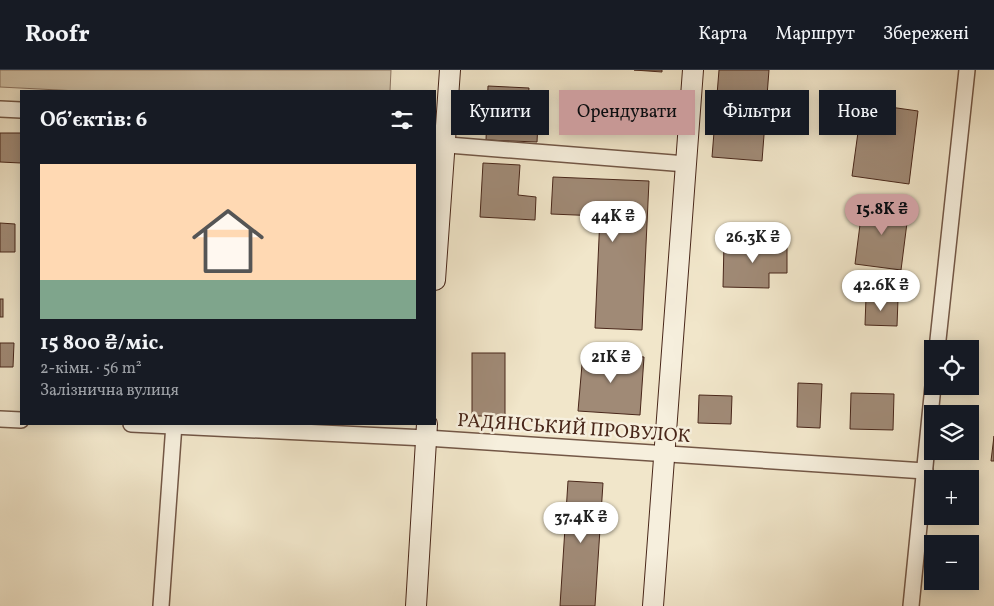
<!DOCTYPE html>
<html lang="uk">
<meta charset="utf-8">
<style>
body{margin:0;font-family:Vollkorn,serif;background:#242831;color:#f1f3f6;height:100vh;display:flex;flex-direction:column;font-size:19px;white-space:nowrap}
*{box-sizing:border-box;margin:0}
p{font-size:16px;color:#9ea1a6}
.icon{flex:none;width:28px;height:28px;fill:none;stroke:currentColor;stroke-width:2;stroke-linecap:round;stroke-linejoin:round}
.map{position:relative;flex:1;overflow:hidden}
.side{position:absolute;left:20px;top:20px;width:416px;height:335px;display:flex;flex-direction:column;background:#171b24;border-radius:0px;box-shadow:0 2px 12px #0003}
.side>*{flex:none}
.top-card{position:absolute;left:451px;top:20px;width:468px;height:45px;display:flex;gap:10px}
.tools{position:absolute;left:924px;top:270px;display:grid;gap:10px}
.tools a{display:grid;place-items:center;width:55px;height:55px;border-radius:0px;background:#171b24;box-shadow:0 2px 12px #0003;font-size:25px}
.price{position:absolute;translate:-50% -42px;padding:0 11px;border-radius:18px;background:#fff;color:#222;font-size:16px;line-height:32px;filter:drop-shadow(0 1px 2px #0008)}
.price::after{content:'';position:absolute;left:50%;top:30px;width:15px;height:11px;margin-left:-8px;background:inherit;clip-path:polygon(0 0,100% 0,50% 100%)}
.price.active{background:#c59692;color:#111}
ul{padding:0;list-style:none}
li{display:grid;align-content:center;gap:10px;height:265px;padding:0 20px}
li+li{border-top:1px solid #363941}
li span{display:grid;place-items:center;height:155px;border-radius:0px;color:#555}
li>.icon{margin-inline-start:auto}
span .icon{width:90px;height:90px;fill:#fffc;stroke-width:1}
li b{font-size:21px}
h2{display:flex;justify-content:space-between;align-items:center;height:60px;padding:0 20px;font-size:21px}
.tag{padding:0 18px;border-radius:0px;background:#171b24;box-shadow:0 2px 12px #0003;font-size:18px;line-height:45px}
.tag.active{background:#c59692;color:#111}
header{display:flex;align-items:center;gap:30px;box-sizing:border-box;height:70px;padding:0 25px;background:#171b24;border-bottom:1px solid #363941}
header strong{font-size:24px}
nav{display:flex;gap:28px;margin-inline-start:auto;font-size:18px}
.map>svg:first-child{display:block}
.green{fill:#d4c6ac;stroke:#8e7663}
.building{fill:#a08a76;stroke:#49271a}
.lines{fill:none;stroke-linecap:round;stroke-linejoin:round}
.street-casing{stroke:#735746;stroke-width:18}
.secondary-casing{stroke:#49271a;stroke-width:22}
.street{stroke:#f6efdd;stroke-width:15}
.secondary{stroke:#f6efdd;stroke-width:20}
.labels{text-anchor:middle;stroke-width:5;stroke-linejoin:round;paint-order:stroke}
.street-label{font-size:19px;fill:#49271a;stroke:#f6efdd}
</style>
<header>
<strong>Roofr</strong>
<nav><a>Карта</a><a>Маршрут</a><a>Збережені</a></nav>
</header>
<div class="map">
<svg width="994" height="536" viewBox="0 0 994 536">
<rect width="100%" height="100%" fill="#f1e6ca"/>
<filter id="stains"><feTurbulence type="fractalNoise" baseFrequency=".004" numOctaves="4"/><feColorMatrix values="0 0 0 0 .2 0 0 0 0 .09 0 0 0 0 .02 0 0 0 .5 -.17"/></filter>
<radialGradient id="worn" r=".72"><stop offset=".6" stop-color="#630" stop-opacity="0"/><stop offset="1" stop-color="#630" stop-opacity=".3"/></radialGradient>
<polygon class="green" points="0,0 391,0 390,21 78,21 0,17"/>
<g class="building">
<polygon points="634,0 662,0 662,2"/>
<polygon points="719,0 769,0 762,91 712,87"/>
<polygon points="488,16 529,18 527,51 538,52 537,72 486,70"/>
<polygon points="862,33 918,41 909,114 852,106"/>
<polygon points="0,63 21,63 21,93 0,92"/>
<polygon points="483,93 520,95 518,125 536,127 535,150 480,147"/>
<polygon points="553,107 649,111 642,260 595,258 600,146 551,144"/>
<polygon points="863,131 909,137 901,200 855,194"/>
<polygon points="0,153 15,154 15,182 0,182"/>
<polygon points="724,173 787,174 787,203 769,203 769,218 723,217"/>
<polygon points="866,227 898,229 897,256 865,255"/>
<rect x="0" y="229" width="3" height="18"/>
<polygon points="0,273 14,273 13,297 0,297"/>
<rect x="472" y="283" width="33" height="63"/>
<polygon points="583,283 644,287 640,345 578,341"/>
<polygon points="798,313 822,314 820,358 797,357"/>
<polygon points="851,323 894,324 893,360 850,359"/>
<polygon points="699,325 732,326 731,354 698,353"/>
<polygon points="994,366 994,391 991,391"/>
<polygon points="568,411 603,413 595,536 560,536"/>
</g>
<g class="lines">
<g class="street-casing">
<g id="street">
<polyline points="0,39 21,40"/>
<polyline points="436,74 686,94"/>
<polyline points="937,279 967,0"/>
<polyline points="0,349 21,350"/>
<polyline points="131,354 426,368 925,401"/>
<polyline points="161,536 174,354"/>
<polyline points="911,536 933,316"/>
</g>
</g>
<g class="secondary-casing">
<g id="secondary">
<polyline points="435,210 450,0"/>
<polyline points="416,536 427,354"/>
<polyline points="653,536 693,0"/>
</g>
</g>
<use href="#street" class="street"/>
<use href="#secondary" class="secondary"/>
</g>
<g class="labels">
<g class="street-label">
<text transform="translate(574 357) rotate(4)" y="7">РАДЯНСЬКИЙ ПРОВУЛОК</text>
</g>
</g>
<rect width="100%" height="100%" filter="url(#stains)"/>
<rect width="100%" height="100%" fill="url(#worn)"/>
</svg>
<div class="tools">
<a><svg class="icon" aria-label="locate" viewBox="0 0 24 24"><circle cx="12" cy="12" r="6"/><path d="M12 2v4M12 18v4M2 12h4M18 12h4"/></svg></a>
<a><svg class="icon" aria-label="layers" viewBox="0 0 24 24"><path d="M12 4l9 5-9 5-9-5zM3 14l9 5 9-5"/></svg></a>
<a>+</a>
<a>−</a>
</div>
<b class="price active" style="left:882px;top:166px">15.8K ₴</b>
<b class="price" style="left:613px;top:173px">44K ₴</b>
<b class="price" style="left:753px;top:194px">26.3K ₴</b>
<b class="price" style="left:881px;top:242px">42.6K ₴</b>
<b class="price" style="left:611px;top:314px">21K ₴</b>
<b class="price" style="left:581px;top:474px">37.4K ₴</b>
<div class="top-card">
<a class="tag">Купити</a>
<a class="tag active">Орендувати</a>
<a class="tag">Фільтри</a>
<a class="tag">Нове</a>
</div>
<section class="side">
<h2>Об’єктів: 6<svg class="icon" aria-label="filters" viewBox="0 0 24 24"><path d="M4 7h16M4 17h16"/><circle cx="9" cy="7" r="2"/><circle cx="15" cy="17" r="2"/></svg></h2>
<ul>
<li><span style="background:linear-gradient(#ffd9b3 75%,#7fa58c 0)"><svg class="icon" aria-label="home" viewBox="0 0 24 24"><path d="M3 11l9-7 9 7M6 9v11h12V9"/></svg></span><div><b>15 800 ₴/міс.</b><p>2-кімн. · 56 m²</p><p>Залізнична вулиця</p></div></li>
</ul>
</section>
</div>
